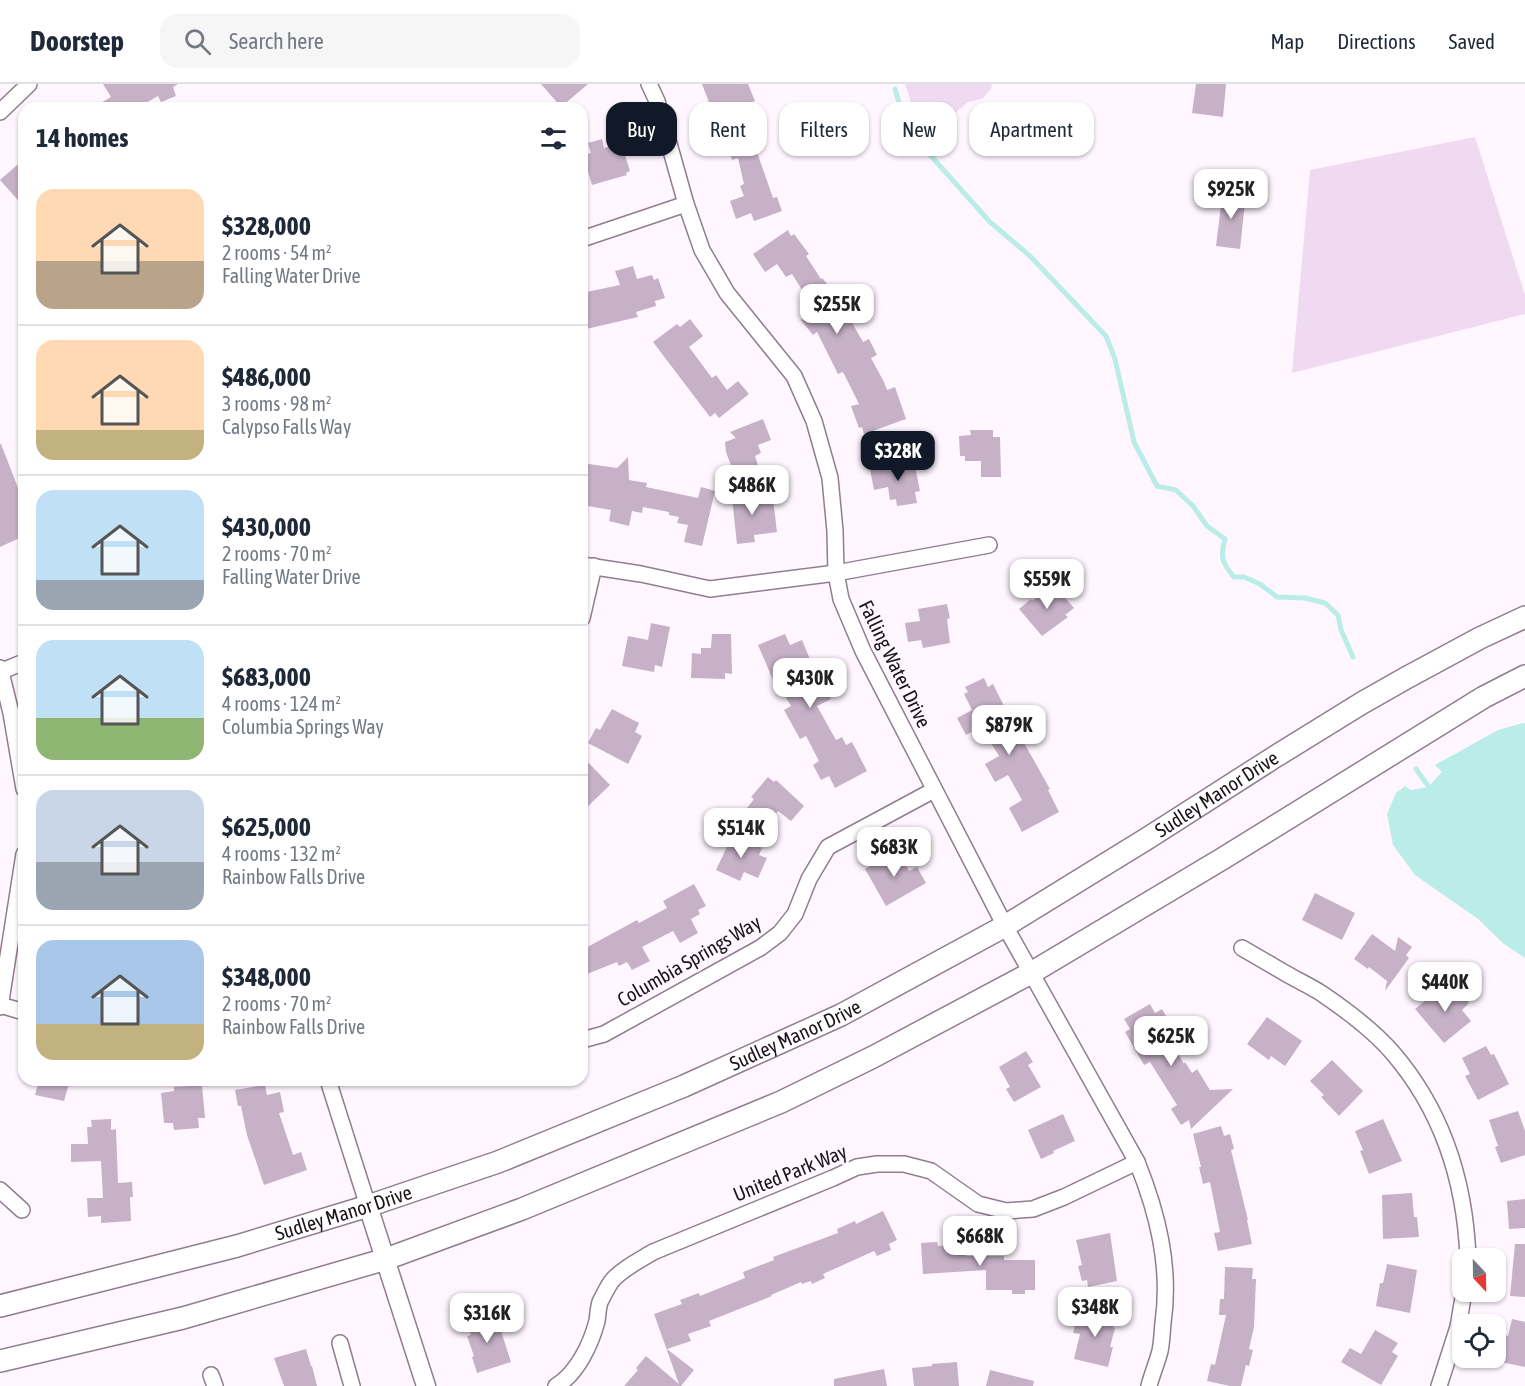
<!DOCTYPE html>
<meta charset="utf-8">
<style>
body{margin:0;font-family:"Asap Condensed",sans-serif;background:#f6f6f7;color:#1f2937;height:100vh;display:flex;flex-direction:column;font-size:22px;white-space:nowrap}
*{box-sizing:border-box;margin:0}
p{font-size:20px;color:#747a83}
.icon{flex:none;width:33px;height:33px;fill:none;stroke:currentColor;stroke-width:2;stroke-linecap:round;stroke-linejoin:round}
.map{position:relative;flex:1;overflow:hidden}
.sheet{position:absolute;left:18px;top:18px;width:570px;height:984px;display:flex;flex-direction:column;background:#fff;border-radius:18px;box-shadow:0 2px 4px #0004}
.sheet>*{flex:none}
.banner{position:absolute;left:606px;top:18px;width:570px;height:54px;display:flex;gap:12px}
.needle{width:39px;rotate:158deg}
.tools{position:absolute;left:1452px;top:1164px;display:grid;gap:12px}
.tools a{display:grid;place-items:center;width:54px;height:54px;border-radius:12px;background:#fff;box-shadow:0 2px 4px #0004;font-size:30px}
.price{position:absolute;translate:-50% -51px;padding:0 14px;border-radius:12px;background:#fff;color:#222;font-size:20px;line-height:39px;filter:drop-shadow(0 2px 3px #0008)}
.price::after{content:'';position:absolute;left:50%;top:36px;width:18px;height:14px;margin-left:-9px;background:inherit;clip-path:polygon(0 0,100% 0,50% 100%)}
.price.active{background:#111827;color:#fff}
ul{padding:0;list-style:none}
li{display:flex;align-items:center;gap:18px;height:150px;padding:0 18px}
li+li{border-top:2px solid #e0e1e3}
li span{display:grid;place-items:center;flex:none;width:168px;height:120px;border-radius:18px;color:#555}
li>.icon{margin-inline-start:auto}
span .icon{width:72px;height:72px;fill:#fffc;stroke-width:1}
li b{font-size:26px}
h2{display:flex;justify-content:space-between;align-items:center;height:72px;padding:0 18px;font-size:26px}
.chip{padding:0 21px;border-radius:18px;background:#fff;box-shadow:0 2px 4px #0004;font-size:21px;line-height:54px}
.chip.active{background:#111827;color:#fff}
header{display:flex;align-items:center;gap:36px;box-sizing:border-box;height:84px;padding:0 30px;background:#fff;border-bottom:2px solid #e0e1e3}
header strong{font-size:28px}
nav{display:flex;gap:33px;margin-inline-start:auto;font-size:21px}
.search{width:420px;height:54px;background:#f6f6f7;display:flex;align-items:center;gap:15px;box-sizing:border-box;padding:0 21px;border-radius:18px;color:#747a83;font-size:22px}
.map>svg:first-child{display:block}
.green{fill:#f0daf1}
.water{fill:#baece8}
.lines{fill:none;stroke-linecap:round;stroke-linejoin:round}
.stream{stroke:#baece8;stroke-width:5}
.building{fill:#c6b1c6}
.minor-casing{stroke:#907d90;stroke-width:18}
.tertiary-casing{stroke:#907d90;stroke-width:21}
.secondary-casing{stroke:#907d90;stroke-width:24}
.minor{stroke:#fff;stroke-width:15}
.tertiary{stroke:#fff;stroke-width:18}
.secondary{stroke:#fff;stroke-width:21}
.labels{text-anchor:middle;stroke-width:6;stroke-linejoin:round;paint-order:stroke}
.street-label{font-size:20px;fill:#1a131a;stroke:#fff6ff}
</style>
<header>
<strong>Doorstep</strong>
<div class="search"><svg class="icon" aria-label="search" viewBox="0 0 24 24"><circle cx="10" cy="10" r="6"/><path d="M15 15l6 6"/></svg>Search here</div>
<nav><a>Map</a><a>Directions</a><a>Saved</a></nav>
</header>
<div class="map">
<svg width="1525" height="1302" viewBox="0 0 1525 1302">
<rect width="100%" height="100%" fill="#fff6ff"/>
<g class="green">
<polygon points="905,0 992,0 991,5 982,15 968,18 954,30 922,40 914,28"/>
<polygon points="1475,53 1525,211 1525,230 1292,289 1310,86"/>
</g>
<polygon class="water" points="1523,639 1525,639 1525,874 1504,860 1478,835 1415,791 1393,761 1387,730 1396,709 1405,702 1411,706 1428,703 1442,688 1435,681 1498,646"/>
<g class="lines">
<g class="stream">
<path d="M895,5L907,45L990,138L1030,172L1106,252L1115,275L1134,358L1157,402L1176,406L1193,422L1207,442L1225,455C1220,473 1222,479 1234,493H1244L1260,500L1277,513L1305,514L1325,519L1338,531L1341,546L1353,573"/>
<polyline points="1416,685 1431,706"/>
</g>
</g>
<g class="building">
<polygon points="103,0 178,0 173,3 176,12 161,18 158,12 137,24 92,24 111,13"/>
<polygon points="541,0 588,0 561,23"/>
<polygon points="702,0 748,0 755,17 750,19 761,68 757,68 773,114 777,113 782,127 754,137 751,129 736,135 730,117 744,112 740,102 744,100 738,74 732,76 730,68 716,72 710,49 720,47"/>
<polygon points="1196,0 1226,0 1223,33 1192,29"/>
<polygon points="602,55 604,64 621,59 630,87 626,89 627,91 592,101 583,71 591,69 588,59"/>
<polygon points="24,75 24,123 0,96"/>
<polygon points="1223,106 1246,109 1240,165 1216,162"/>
<polygon points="788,146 791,152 794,150 809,170 806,172 821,195 822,194 829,202 832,200 846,218 842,221 863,258 869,255 877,271 871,274 884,298 887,306 895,303 906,335 864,350 862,343 859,344 851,322 859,320 843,288 838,290 817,248 813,251 801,236 814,226 804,214 806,212 792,190 786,193 777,180 765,188 753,170"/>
<polygon points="633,182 637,195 652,191 654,196 658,194 665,214 655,217 656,222 636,228 638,233 582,246 582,209 620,201 615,187"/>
<polygon points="690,235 703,252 689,263 712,294 716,291 727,306 738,297 749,310 719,334 715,329 710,333 653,258 677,240 680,243"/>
<polygon points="763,335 771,356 758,361 761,369 755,372 758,381 734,390 726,368 725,358 736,354 730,348"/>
<polygon points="970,346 993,346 993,353 1000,353 1001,393 981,393 981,377 965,377 965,372 960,372 959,352 971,351"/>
<polygon points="0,360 1,360 20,409 24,407 24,452 0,463"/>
<polygon points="628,373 629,396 647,399 646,403 698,414 701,403 715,407 702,462 684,458 688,441 677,439 679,433 669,431 669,428 643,423 642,429 632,427 629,442 609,437 611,426 582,421 582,379 617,384"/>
<polygon points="914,377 920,407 915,408 917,419 897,422 896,415 890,416 888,403 874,406 870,385"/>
<polygon points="747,402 748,414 764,412 765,416 773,415 777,448 754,451 755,458 737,460 731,405"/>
<polygon points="1053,500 1074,524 1065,531 1068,533 1042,552 1019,525 1031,515 1032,517"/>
<polygon points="947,520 950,534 947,535 950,559 923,564 921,556 908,558 905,539 920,537 918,525"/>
<polygon points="651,539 670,543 662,583 655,581 654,588 622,582 628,552 648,556"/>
<polygon points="712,550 731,550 732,590 725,589 725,595 691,594 692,569 701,570 701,564 711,564"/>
<polygon points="785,550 790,561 802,556 819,597 820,596 831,615 817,622 836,656 842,653 846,661 852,658 867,687 835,704 829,692 821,696 813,681 819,677 806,652 800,655 784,626 791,622 775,595 773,596 758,561"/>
<polygon points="984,594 988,603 993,600 1004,622 1000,624 1017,652 1019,650 1050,705 1048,706 1059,728 1022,748 1009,724 1022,716 1008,691 995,698 985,680 999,672 981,643 966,651 957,634 972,626 964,610 968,608 965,603"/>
<polygon points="612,625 639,639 635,648 642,652 628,680 588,659 596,644 600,646"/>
<polygon points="582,672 610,701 582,728"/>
<polygon points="768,693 774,698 776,696 804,722 791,737 778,727 767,741 747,724 754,715 751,713"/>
<polygon points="733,750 762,764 759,771 767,774 758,794 744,788 740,797 716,786"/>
<polygon points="898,767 909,787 917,783 926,799 886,822 865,785"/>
<polygon points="694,800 706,822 698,826 700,830 691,835 698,849 680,859 673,847 642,863 650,877 632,886 627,878 619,882 617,878 582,892 582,866 637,836 639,839 667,824 663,817"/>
<polygon points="1315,809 1355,829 1342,856 1302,836"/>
<polygon points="1372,850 1395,867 1398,853 1412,863 1406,871 1409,874 1385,907 1387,897 1369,883 1368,885 1354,875"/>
<polygon points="1443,902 1447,908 1465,909 1469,915 1468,920 1462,926 1471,937 1444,959 1415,925"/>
<polygon points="1150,920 1155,929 1162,925 1170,939 1162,943 1184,980 1185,978 1192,989 1197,985 1210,1006 1233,1005 1191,1045 1189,1036 1181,1041 1171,1025 1177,1021 1150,978 1144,981 1125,948 1130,945 1124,935"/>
<polygon points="1267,933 1302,957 1285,982 1271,972 1269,976 1247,960"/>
<polygon points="1486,962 1491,971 1494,970 1509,1000 1478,1016 1465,992 1470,990 1462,974"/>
<polygon points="1026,967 1033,978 1028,981 1041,1003 1014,1018 1006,1005 1010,1003 999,983"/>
<polygon points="1332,976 1363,1007 1339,1032 1321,1013 1324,1011 1310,997"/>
<polygon points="39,996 70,996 64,1017 35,1011"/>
<polygon points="202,1001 205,1034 198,1034 199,1044 174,1046 173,1039 164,1039 161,1009 174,1007 174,1003"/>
<polygon points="265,1001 267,1011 280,1008 284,1028 279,1029 293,1071 301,1068 307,1086 264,1101 247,1051 241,1022 238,1022 235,1006"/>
<polygon points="1518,1027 1525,1047 1525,1071 1501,1079 1495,1063 1498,1062 1489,1036"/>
<polygon points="1063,1030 1075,1057 1053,1067 1054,1069 1041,1075 1028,1046"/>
<polygon points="111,1035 111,1046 116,1045 118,1099 132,1098 133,1113 130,1113 131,1137 101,1139 101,1132 88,1133 87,1114 103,1114 101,1077 71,1078 71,1060 88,1060 87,1043 92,1043 91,1036"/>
<polygon points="1383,1035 1402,1077 1369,1090 1360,1067 1363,1066 1355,1047"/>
<polygon points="1221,1042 1224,1052 1230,1050 1234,1065 1231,1066 1248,1136 1247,1136 1252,1160 1218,1167 1214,1149 1220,1148 1210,1098 1203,1100 1199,1083 1201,1083 1193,1050"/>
<polygon points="1412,1109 1414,1133 1417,1133 1419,1153 1383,1155 1382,1111"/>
<polygon points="1525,1115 1525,1144 1509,1145 1507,1117"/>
<polygon points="883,1127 897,1156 889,1160 891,1166 877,1172 874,1167 823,1190 825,1194 812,1200 811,1197 802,1200 801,1198 771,1211 772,1212 709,1237 711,1242 688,1250 691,1257 667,1265 694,1286 681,1302 624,1302 638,1286 636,1284 646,1272 679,1300 654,1230 682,1220 680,1216 699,1209 700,1212 745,1194 743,1188 774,1176 773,1173 838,1149 837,1145 855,1137 856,1140"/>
<polygon points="1110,1149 1117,1197 1088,1203 1087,1196 1082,1197 1078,1182 1082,1181 1076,1156"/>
<polygon points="937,1158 938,1162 966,1160 966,1172 1004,1172 1004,1176 1035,1176 1035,1206 1025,1206 1025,1210 1012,1210 1012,1206 986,1206 986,1186 923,1190 921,1159"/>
<polygon points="1515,1160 1525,1160 1525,1213 1510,1212"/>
<polygon points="1387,1180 1417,1186 1410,1229 1376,1222 1380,1199 1383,1199"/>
<polygon points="1225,1183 1253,1184 1252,1195 1256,1195 1254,1243 1249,1265 1253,1266 1249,1282 1246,1281 1241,1302 1230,1302 1207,1297 1211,1280 1215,1281 1226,1231 1219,1231 1220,1215 1224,1215"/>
<polygon points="1088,1226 1115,1233 1113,1243 1115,1244 1110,1263 1113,1263 1108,1283 1074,1275 1080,1250 1073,1249 1077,1234 1086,1236"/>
<polygon points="492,1231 496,1242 499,1241 511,1278 477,1289 472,1273 474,1272 467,1252 471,1251 467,1239"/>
<polygon points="1512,1235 1525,1238 1525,1283 1496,1277 1502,1250 1508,1252"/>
<polygon points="1375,1246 1398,1259 1392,1268 1398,1272 1381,1301 1341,1278 1350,1264 1361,1270"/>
<polygon points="306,1265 311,1282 312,1282 317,1302 284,1302 274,1274"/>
<polygon points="957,1278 959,1302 914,1302 912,1284 932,1282 932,1280"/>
<polygon points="884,1285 887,1302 834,1302 834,1295"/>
<polygon points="990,1286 1034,1297 1033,1302 986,1302"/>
</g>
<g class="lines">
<g class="minor-casing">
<g id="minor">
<path d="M649,0L657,17L686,120L702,166L727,209L794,292L814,337L830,394L835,447L836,489L841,515L863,567L1005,842L1137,1078C1158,1130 1171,1183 1163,1239C1162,1248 1162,1258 1160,1267C1157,1279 1152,1290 1149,1302"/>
<polyline points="0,28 29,0"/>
<polyline points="582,155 686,120"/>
<polyline points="582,481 641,490 710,505 836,489 989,461"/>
<polyline points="582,534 594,482"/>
<polyline points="0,584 11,629 24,705"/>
<polyline points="2,587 24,578"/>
<path d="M1242,864C1256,872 1271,881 1285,889C1297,896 1310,902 1321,909C1346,926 1372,945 1392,968C1443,1027 1465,1097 1468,1174"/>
<polyline points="0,921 24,928"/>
<polyline points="0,923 24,770"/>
<polyline points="582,956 604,950 760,864 780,849 795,830 809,795 828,763 934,706"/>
<polyline points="328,996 368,1122"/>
<polyline points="0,1106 22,1126"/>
<polyline points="340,1259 352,1302"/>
<polyline points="211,1291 215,1302"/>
<path d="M556,1302C577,1290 591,1260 597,1237C598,1231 598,1224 600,1218C603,1212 607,1204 611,1198C620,1186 640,1176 653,1168L833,1094L857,1083L877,1080H904L931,1087L978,1120L1006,1127L1033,1125L1064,1113L1137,1078"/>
<polyline points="1439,1302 1458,1243 1464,1208"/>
</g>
</g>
<g class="tertiary-casing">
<polyline id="tertiary" points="368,1122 426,1302"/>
</g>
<g class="secondary-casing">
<g id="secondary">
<path id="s1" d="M0,1222L237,1162L368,1122L498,1078L684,1002L841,931L1005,842L1148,754L1273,674L1362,619L1406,594L1480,554L1525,533"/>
<polyline points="0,1277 183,1234 386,1175 522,1125 781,1018 873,973 1031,889 1222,775 1484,613 1525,592"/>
</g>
</g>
<use href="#minor" class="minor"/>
<use href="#tertiary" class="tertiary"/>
<use href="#secondary" class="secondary"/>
</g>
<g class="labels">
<g class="street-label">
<text transform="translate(895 580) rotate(64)" y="7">Falling Water Drive</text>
<text dy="7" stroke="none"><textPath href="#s1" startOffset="1328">Sudley Manor Drive</textPath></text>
<text transform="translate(689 877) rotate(-30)" y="7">Columbia Springs Way</text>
<text dy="7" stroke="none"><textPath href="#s1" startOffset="842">Sudley Manor Drive</textPath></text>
<text transform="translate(790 1089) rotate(-22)" y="7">United Park Way</text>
<text dy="7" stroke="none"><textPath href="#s1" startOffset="356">Sudley Manor Drive</textPath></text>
</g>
</g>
</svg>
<div class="tools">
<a><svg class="needle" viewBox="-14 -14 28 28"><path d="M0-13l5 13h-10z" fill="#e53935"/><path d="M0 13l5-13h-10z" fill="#747a83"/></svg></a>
<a><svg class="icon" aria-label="locate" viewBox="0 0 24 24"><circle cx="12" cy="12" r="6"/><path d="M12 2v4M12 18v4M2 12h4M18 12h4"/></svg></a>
</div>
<b class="price" style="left:1231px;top:136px">$925K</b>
<b class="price" style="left:837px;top:251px">$255K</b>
<b class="price active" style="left:898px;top:398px">$328K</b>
<b class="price" style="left:752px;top:432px">$486K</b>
<b class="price" style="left:1047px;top:526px">$559K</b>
<b class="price" style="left:810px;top:625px">$430K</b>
<b class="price" style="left:1009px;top:672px">$879K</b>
<b class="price" style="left:741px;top:775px">$514K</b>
<b class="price" style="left:894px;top:794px">$683K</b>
<b class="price" style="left:1445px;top:929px">$440K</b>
<b class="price" style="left:1171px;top:983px">$625K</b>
<b class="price" style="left:980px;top:1183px">$668K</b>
<b class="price" style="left:1095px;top:1254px">$348K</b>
<b class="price" style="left:487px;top:1260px">$316K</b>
<div class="banner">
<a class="chip active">Buy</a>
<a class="chip">Rent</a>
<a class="chip">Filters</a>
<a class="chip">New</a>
<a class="chip">Apartment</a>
</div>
<section class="sheet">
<h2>14 homes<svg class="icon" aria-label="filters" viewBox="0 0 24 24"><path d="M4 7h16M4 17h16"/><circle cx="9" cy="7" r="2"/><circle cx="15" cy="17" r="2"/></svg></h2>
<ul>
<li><span style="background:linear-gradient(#ffd9b3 60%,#b9a48a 0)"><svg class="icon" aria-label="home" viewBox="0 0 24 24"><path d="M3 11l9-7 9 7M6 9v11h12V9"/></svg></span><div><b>$328,000</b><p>2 rooms · 54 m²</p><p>Falling Water Drive</p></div></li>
<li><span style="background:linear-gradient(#ffd9b3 75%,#c2b280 0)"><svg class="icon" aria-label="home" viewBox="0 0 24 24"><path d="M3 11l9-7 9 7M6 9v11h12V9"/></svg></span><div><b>$486,000</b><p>3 rooms · 98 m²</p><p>Calypso Falls Way</p></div></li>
<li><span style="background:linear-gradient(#bfe0f5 75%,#9aa5b1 0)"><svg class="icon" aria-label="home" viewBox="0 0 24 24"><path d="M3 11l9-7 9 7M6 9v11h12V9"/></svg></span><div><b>$430,000</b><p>2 rooms · 70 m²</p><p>Falling Water Drive</p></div></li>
<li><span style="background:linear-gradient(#bfe0f5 65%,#8fb573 0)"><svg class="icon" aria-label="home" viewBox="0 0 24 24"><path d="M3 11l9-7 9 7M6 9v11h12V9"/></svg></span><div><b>$683,000</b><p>4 rooms · 124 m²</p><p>Columbia Springs Way</p></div></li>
<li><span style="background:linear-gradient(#c9d6e8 60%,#9aa5b1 0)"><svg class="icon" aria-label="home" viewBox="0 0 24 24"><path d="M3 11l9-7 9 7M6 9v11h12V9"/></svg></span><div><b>$625,000</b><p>4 rooms · 132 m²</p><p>Rainbow Falls Drive</p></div></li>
<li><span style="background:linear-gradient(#a9c7e8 70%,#c2b280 0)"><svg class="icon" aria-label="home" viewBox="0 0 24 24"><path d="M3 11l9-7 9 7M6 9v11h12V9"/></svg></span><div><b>$348,000</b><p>2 rooms · 70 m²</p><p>Rainbow Falls Drive</p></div></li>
</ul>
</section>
</div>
